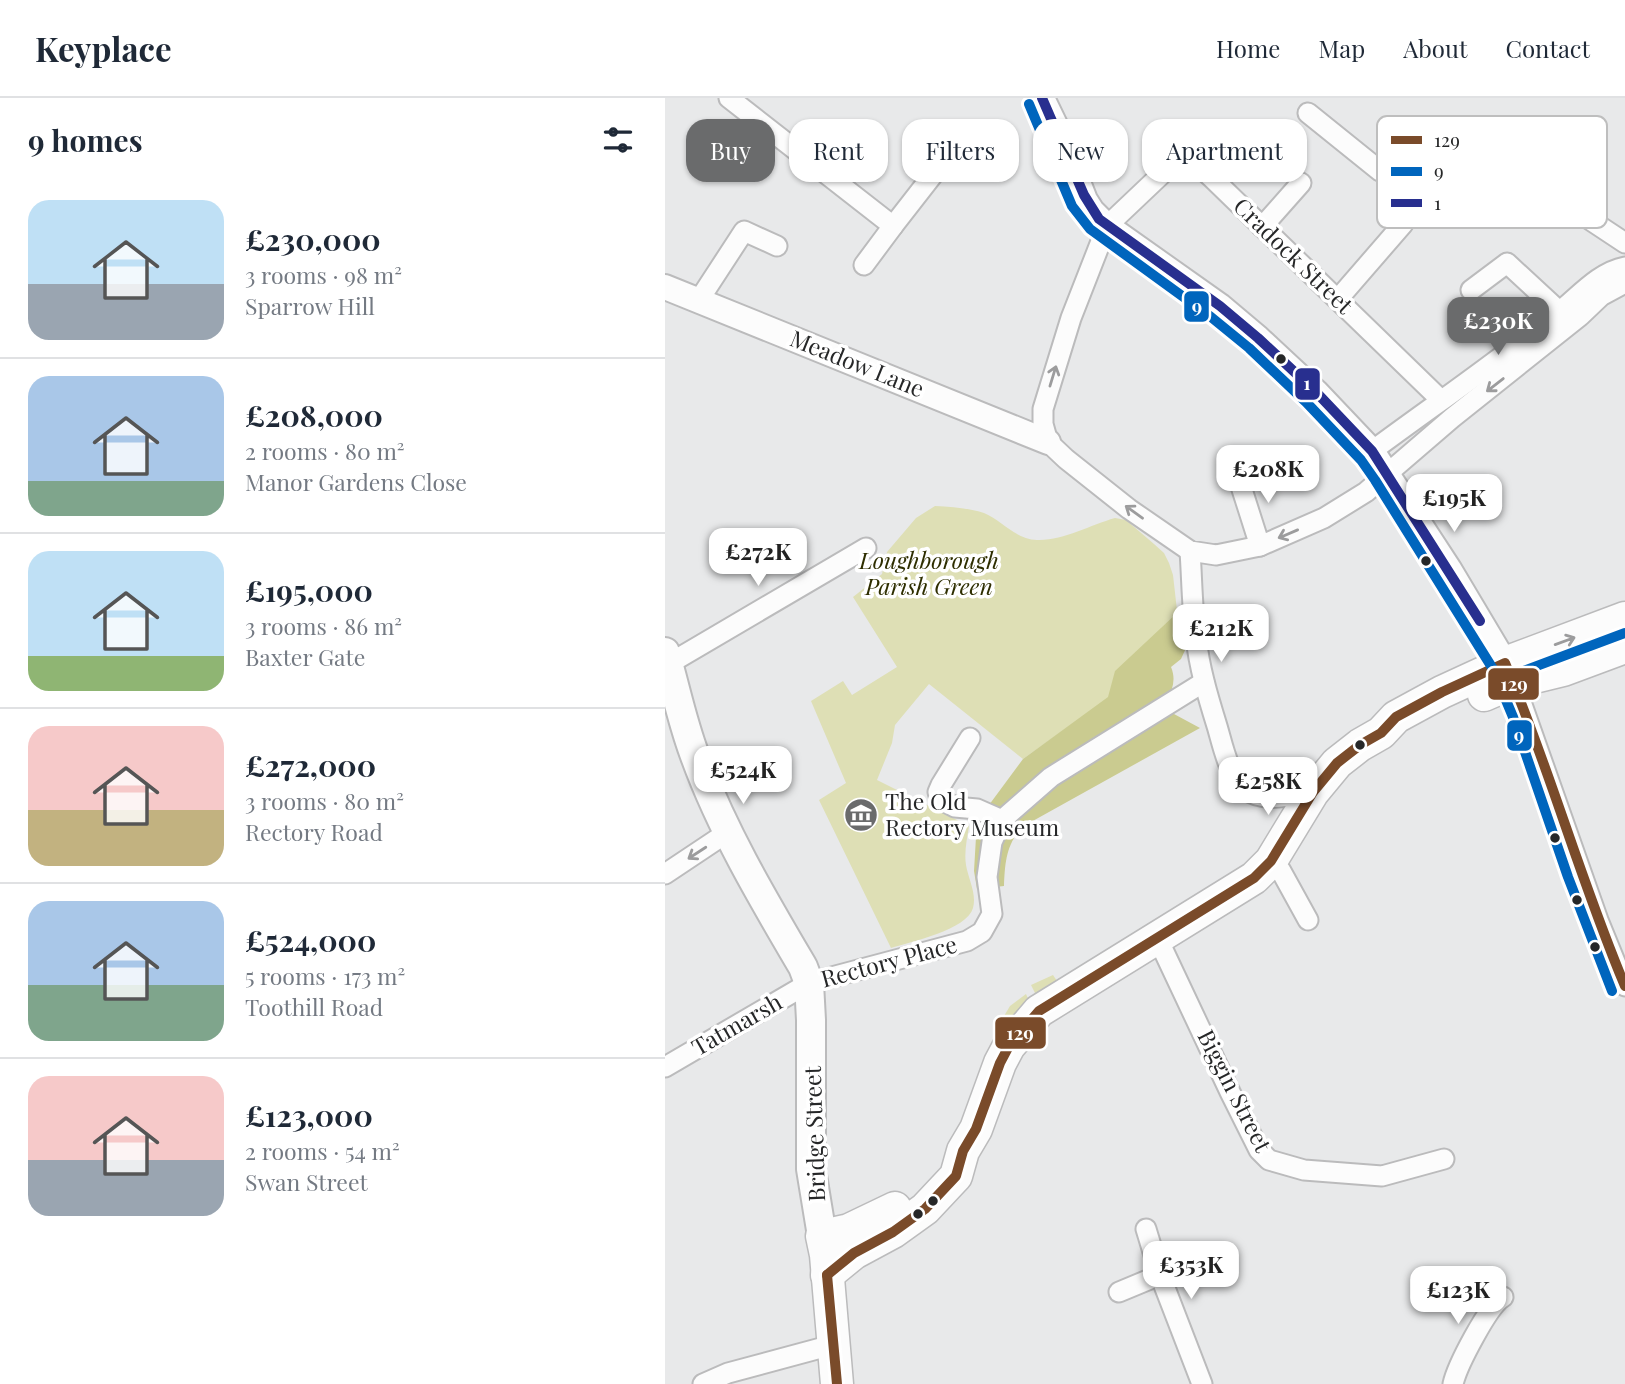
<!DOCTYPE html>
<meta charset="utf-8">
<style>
body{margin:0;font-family:"Playfair Display",serif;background:#f6f6f7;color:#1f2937;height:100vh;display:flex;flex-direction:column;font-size:26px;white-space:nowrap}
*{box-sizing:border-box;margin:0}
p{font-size:23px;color:#747a83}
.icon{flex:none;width:38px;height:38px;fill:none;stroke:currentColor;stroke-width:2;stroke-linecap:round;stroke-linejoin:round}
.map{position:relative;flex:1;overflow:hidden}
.sheet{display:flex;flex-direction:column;background:#fff;width:665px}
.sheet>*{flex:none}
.banner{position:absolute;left:21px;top:21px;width:665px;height:63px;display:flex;gap:14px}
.price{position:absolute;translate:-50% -60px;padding:0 16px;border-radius:14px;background:#fff;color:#222;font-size:23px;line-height:46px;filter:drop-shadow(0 2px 4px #0008)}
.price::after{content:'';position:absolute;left:50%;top:42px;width:21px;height:16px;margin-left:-10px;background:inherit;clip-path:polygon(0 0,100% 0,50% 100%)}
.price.selected{background:#6a6b6c;color:#fff}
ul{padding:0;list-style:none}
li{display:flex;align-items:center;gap:21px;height:175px;padding:0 28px}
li+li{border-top:2px solid #e0e1e3}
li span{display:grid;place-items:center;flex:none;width:196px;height:140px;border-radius:21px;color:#555}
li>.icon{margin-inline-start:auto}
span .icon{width:84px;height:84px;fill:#fffc;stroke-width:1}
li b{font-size:30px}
h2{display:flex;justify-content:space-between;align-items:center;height:84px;padding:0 28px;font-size:30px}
.chip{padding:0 24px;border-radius:21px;background:#fff;box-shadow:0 2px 5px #0004;font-size:24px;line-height:63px}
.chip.selected{background:#6a6b6c;color:#fff}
header{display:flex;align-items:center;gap:42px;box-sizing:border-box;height:98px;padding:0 35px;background:#fff;border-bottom:2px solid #e0e1e3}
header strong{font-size:33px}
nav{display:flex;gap:38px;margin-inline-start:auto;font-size:24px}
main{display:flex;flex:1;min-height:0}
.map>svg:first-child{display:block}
.green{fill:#dedfb5}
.forest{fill:#cacb90}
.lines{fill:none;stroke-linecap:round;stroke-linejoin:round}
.minor-casing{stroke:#bbbbbc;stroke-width:23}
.tertiary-casing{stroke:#bbbbbc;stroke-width:28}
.secondary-casing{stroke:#bbbbbc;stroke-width:32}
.trunk-casing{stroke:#bbbbbc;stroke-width:35}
.minor{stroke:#fcfcfc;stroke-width:19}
.tertiary{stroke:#fcfcfc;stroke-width:24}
.secondary{stroke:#fcfcfc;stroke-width:28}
.trunk{stroke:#fcfcfc;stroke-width:32}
.bus-1-casing{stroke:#fff;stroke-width:16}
.bus-2-casing{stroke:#fff;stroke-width:16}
.bus-3-casing{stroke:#fff;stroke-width:16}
.bus-1{stroke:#7a4b2a;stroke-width:10}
.bus-2{stroke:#0065bd;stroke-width:10}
.bus-3{stroke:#282f8f;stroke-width:10}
.oneway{stroke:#9c9c9d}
.bus-dot{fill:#262728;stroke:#fff;stroke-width:2.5}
.labels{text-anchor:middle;stroke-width:7;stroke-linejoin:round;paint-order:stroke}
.street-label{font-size:23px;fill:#262728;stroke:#fff}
.park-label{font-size:23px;font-style:italic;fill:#2e2e00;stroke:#fff}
.poi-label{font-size:23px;fill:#262728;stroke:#fff;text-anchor:start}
.key{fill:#fff;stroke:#bebebe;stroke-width:2}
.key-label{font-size:19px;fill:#262728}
.line-badge{stroke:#fff;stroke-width:2.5}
.badge-label{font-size:19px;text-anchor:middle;font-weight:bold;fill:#fff}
</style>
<header>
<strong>Keyplace</strong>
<nav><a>Home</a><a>Map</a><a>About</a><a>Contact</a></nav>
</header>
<main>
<section class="sheet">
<h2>9 homes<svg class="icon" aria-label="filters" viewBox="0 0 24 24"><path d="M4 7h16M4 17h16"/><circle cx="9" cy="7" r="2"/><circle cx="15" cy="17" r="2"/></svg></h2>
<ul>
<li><span style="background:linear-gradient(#bfe0f5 60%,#9aa5b1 0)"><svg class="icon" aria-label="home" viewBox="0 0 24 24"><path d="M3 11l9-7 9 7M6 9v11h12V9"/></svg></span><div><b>£230,000</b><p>3 rooms · 98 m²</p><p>Sparrow Hill</p></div></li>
<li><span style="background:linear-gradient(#a9c7e8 75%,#7fa58c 0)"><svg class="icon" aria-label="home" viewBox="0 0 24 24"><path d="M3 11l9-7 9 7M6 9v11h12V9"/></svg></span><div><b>£208,000</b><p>2 rooms · 80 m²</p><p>Manor Gardens Close</p></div></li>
<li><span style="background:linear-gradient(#bfe0f5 75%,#8fb573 0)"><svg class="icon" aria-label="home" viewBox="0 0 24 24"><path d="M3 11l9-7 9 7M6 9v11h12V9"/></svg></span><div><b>£195,000</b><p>3 rooms · 86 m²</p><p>Baxter Gate</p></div></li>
<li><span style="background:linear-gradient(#f6c9c9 60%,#c2b280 0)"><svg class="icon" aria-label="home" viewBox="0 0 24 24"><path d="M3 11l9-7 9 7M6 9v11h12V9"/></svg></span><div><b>£272,000</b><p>3 rooms · 80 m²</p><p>Rectory Road</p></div></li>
<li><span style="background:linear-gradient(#a9c7e8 60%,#7fa58c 0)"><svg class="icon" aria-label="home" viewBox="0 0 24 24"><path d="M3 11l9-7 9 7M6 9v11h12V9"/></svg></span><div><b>£524,000</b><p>5 rooms · 173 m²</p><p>Toothill Road</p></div></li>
<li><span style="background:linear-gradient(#f6c9c9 60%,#9aa5b1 0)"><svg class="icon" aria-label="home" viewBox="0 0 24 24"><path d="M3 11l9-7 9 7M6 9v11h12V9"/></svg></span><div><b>£123,000</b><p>2 rooms · 54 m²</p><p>Swan Street</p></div></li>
</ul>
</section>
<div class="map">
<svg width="960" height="1286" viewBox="0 0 960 1286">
<rect width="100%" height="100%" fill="#e8e9ea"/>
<g class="green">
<path d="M270,408C286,409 304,410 319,415C338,423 350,441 372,442C398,443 425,427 450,420L461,422L489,446L499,455L504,465L508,477L516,548L358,661L264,586L230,627L227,645L212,682L304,728C302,741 299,754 301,767C303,780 312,796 308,810C302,832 245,844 226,850L154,702L181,685L146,603L178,583L187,597L232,569L188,499L217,476L222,454L251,420Z"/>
<polygon points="388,877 392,883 371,897 366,887"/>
<polygon points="361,896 365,905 344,925 336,923 345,908"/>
</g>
<path class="forest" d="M512,515L516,547L521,550L516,561L506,569C511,581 508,591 502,602L509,616L535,630L357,729C341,747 340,765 339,788L312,791L309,773L311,739L324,707L358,661L443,599L450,573Z"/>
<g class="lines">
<g class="minor-casing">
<g id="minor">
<polyline points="64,0 228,128 199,167"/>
<polyline points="643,15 715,73 747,89 751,104 738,126 673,201"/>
<polyline points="892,100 960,145"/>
<polyline points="751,104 771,81"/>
<polyline points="228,128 281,60"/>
<polyline points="597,129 636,85"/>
<polyline points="806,192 842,165 895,214"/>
<polyline points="34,202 79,133 112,148"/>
<polyline points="776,302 546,79 534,68 523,63 512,65 500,73 442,128 406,220 378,311 378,326 383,344 401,361 464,411 525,453 551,457 595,448 659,420 701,394 787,320 915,218 936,198 960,185"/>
<path d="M707,353C769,307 834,263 894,214C914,198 934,174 960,169"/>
<polyline points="595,448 574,382 607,365"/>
<path d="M525,453C527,482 527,511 531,539C534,569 543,599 552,628C558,648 563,676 580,691C598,706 628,697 648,694"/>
<polyline points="0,568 201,450"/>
<polyline points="849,584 933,822 960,888"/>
<polyline points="305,640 276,687 273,694 275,701 290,709 312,711 337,722"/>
<polyline points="606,763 616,773 643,822"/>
<polyline points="0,776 63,734"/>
<polyline points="492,839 565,994 594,1052 604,1062 639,1072 717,1078 779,1061"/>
<polyline points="0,969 144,885 302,843 317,834 327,816 322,779 327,744 337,722 386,679 539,584"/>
<polyline points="481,1131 495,1177 537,1286"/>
<polyline points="454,1194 495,1177"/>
<polyline points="38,1286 63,1275 167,1247"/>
<path d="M788,1286C792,1268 823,1208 838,1199"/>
</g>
</g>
<g class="tertiary-casing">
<g id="tertiary">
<polyline points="377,0 392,31 420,102 427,113 442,128 555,208 593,240 651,294 707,353 784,471 840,565 847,581"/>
<polyline points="0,189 383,344"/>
</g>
</g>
<g class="secondary-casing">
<path id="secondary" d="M0,554C10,588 17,624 30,658C57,732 98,801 138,869L144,885L146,922V1071L157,1138"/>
</g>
<g class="trunk-casing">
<g id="trunk">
<polyline points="819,597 849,584 898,572 960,549"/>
<polyline points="162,1177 189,1155 228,1134 260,1111 291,1078 298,1053 311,1031 335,965 344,948 374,913 589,780 606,763 648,694 672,665 695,647 716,635 731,619 777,594 840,565 960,520"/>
<polyline points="172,1286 161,1157 157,1138 184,1132 230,1110"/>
</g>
</g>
<use href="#minor" class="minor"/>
<use href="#tertiary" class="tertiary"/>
<use href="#secondary" class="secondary"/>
<use href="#trunk" class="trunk"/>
<g class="bus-1-casing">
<g id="bus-1">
<path d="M162,1177L189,1155L228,1134L260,1111L291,1078L298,1053L311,1031L335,965L344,948L374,913L589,780L606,763L648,694L672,665L695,647L716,635L731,619L777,594L840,565C885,671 915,782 960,888"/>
<polyline points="162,1177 172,1286"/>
</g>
</g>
<g class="bus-2-casing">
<g id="bus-2">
<polyline points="364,6 407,108 425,131 546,219 584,250 641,304 696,362 710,382 828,571 848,619 903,779 947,893"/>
<polyline points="845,578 960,535"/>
</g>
</g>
<g class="bus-3-casing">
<polyline id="bus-3" points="377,0 419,97 434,121 555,208 593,240 651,294 707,353 815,523"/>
</g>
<use href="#bus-1" class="bus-1"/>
<use href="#bus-2" class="bus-2"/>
<use href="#bus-3" class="bus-3"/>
</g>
<defs><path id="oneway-shaft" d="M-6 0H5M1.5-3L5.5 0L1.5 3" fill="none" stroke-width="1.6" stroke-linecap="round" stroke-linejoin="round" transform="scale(1.75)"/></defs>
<g class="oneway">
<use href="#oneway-shaft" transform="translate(388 278) rotate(-73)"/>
<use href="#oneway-shaft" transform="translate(830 287) rotate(142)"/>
<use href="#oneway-shaft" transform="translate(469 414) rotate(-144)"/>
<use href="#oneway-shaft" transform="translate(623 436) rotate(157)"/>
<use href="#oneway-shaft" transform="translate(900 543) rotate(-20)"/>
<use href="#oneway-shaft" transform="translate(32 755) rotate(147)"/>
</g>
<defs>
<g id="museum-disc" transform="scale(1.75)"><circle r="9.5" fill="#6a6b6c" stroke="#fff"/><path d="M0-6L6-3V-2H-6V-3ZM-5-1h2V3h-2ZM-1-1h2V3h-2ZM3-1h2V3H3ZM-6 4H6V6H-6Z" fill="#fff"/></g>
</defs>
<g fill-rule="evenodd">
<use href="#museum-disc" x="196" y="717"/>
</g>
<g class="bus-dot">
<circle cx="616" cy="261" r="6"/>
<circle cx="761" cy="463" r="6"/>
<circle cx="695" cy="647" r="6"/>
<circle cx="890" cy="740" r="6"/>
<circle cx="912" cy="802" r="6"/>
<circle cx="930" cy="849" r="6"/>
<circle cx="268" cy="1103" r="6"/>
<circle cx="253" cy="1116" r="6"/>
</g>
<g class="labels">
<g class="street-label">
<text transform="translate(628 158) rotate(44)" y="8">Cradock Street</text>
<text transform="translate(192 266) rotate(22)" y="8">Meadow Lane</text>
<text transform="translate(224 864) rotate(-15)" y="8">Rectory Place</text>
<text transform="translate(72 927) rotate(-30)" y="8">Tatmarsh</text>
<text transform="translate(569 993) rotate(63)" y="8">Biggin Street</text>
<text transform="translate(150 1036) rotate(-92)" y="8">Bridge Street</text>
</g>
<g class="park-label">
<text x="264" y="471">Loughborough<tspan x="264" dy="26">Parish Green</tspan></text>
</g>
<g class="poi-label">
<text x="220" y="712">The Old<tspan x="220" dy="26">Rectory Museum</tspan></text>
</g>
</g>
<rect x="712" y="18" width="230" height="112" rx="10" class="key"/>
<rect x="726" y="38" width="31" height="8" fill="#7a4b2a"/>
<rect x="726" y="69" width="31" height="9" fill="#0065bd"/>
<rect x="726" y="101" width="31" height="8" fill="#282f8f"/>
<g class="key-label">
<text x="769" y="49">129</text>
<text x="769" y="80">9</text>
<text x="769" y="112">1</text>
</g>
<g class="line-badge">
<rect x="518" y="192" width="27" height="33" rx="7" fill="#0065bd"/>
<rect x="629" y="269" width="27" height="34" rx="7" fill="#282f8f"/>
<rect x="822" y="569" width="53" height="34" rx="7" fill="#7a4b2a"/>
<rect x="841" y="621" width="27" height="33" rx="7" fill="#0065bd"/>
<rect x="329" y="918" width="53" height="34" rx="7" fill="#7a4b2a"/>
</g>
<g class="badge-label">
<text x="532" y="215">9</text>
<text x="642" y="292">1</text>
<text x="849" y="593">129</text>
<text x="854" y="644">9</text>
<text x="355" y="942">129</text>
</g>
</svg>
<b class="price selected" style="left:833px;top:259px">£230K</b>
<b class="price" style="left:603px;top:407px">£208K</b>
<b class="price" style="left:789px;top:436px">£195K</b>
<b class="price" style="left:93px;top:490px">£272K</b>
<b class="price" style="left:556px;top:566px">£212K</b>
<b class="price" style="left:78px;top:708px">£524K</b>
<b class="price" style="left:603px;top:719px">£258K</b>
<b class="price" style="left:526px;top:1203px">£353K</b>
<b class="price" style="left:793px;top:1228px">£123K</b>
<div class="banner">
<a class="chip selected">Buy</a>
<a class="chip">Rent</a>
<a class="chip">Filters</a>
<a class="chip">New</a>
<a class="chip">Apartment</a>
</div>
</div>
</main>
